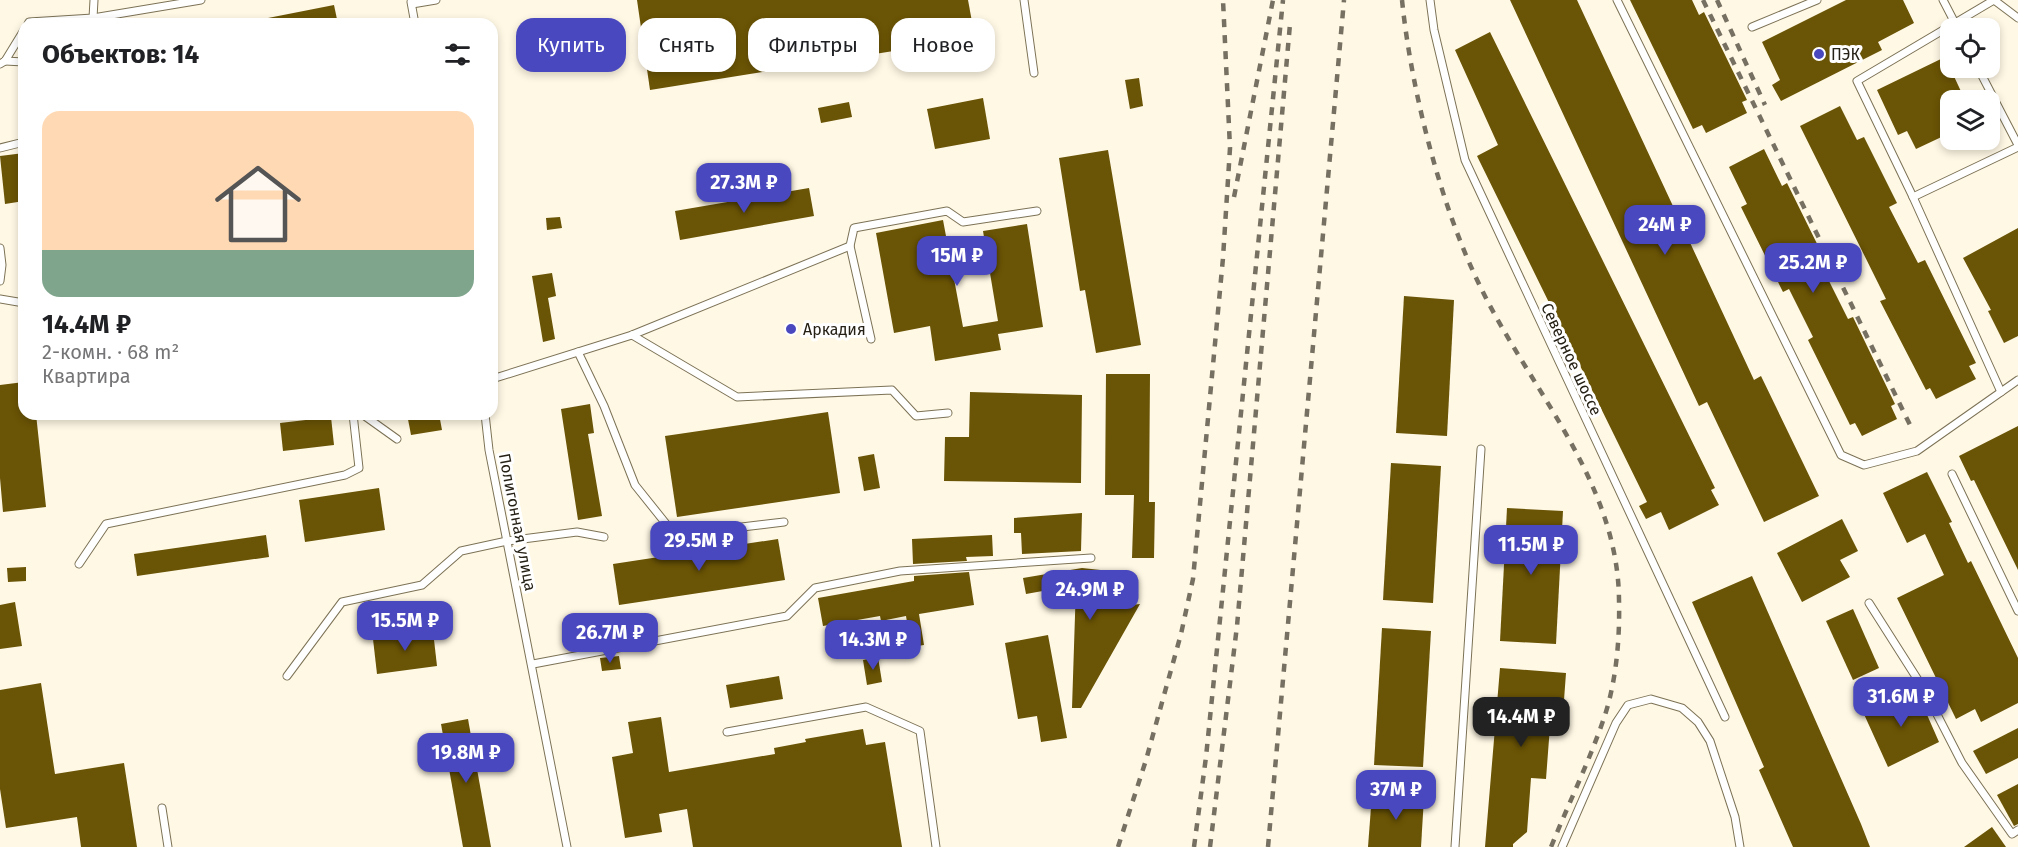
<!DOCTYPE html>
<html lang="ru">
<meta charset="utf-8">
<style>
body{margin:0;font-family:"Fira Sans",sans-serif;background:#f2f2f2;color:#202124;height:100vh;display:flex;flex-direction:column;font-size:22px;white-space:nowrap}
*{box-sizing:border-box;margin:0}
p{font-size:20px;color:#757577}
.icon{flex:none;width:33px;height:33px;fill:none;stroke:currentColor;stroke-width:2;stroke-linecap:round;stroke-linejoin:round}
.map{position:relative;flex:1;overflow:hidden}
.drawer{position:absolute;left:18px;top:18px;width:480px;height:402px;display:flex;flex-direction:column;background:#fff;border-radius:18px;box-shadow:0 3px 9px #0003}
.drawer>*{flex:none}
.guide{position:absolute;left:516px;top:18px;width:570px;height:54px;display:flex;gap:12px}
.tools{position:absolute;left:1940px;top:18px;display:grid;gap:12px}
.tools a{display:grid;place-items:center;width:60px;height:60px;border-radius:12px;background:#fff;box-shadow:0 3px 9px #0003;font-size:30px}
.price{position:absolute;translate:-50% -51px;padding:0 14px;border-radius:12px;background:#4a48be;color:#fff;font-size:20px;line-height:39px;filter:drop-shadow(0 2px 3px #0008)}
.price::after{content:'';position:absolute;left:50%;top:36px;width:18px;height:14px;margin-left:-9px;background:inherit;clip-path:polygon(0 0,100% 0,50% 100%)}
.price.selected{background:#222;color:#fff}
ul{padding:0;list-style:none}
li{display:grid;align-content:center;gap:12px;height:318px;padding:0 24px}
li+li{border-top:2px solid #e0e0e0}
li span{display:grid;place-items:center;height:186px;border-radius:18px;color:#555}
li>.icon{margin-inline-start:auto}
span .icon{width:108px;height:108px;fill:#fffc;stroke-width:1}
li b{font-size:26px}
h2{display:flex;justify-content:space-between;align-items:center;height:72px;padding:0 24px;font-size:26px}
.chip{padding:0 21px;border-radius:18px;background:#fff;box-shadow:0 3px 9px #0003;font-size:21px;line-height:54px}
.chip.selected{background:#4a48be;color:#fff}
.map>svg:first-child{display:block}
.building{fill:#6a5405}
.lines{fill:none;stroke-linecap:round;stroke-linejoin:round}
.lane-casing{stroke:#7c7256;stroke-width:9}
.lane{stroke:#fff;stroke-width:7}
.rail{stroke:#767062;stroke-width:4.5;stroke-dasharray:8 8;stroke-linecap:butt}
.poi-dot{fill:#4a48be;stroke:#fff;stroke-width:2}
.labels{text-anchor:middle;stroke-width:6;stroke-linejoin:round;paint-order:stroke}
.poi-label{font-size:16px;fill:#262116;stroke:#fff;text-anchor:start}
.street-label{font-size:16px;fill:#262116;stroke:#fff}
</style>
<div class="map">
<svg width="2018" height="847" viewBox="0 0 2018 847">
<rect width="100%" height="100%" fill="#fff8e5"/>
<g class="building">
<polygon points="637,0 968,0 975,38 650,90"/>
<polygon points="1510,0 1577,0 1754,380 1761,376 1819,496 1764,522 1707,402 1699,406"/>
<polygon points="1630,0 1692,0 1699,15 1704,12 1747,100 1742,102 1747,113 1706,133 1702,125 1693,129"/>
<polygon points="1846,0 1903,0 1914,23 1878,42 1882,50 1781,101 1772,85 1780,80 1762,42"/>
<polygon points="334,5 338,24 269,24 268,18"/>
<polygon points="1490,32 1715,488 1711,490 1719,505 1669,530 1661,512 1646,519 1639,506 1647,502 1477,156 1498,145 1455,50"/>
<polygon points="1945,57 1965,100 1950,100 1950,133 1916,149 1907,131 1898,135 1877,90"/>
<polygon points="1139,78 1143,106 1130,109 1125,80"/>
<polygon points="983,98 990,139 935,149 927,109"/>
<polygon points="849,102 852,117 821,123 818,108"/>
<polygon points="1840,106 1857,140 1864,137 1897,203 1889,207 1918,263 1925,260 1976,363 1969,366 1976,379 1936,399 1930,388 1926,390 1880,301 1886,299 1800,126"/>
<polygon points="1764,149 1782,186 1787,183 1830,270 1825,273 1848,319 1853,317 1895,404 1891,406 1897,419 1862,436 1855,423 1850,425 1808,340 1813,337 1789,289 1783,292 1741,207 1747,204 1729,167"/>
<polygon points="1108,150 1141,345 1096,353 1085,290 1080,291 1059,158"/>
<polygon points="24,153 24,201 5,204 0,156"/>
<polygon points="809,188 814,216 680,240 675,211"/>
<polygon points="560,217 562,228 547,230 546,218"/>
<polygon points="943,220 963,327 998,321 983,231 1027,224 1043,327 998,334 1001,350 935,361 930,326 894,333 876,233"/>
<polygon points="2018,228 2018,336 2004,343 1988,311 1991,310 1963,258"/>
<polygon points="552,273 556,296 548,298 555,339 543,342 532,276"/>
<polygon points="1404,296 1454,300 1447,436 1396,433"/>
<polygon points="1106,374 1150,374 1149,502 1155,502 1154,558 1132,558 1134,495 1105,495"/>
<polygon points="24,382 24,414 36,414 46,507 3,512 0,478 0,385"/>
<polygon points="970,392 1082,395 1081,483 944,481 945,437 969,437"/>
<polygon points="590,404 594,433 588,434 602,516 578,520 561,409"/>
<polygon points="828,412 840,493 677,517 665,436"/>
<polygon points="407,414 439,414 442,430 411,435"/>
<polygon points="331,417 334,445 283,451 280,423"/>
<polygon points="2018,426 2018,570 1974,480 1971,481 1959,456"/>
<polygon points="874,454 880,488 864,491 858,457"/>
<polygon points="1391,463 1441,466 1433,603 1383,600"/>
<polygon points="1927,472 1952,522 1949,523 1968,563 1971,561 2018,658 2018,703 1981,722 1975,709 1956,719 1897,598 1944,575 1925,534 1907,543 1883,493"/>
<polygon points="379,488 385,530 305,542 299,500"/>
<polygon points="1507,508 1563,511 1556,644 1500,641"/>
<polygon points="1082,513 1081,551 1022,554 1021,533 1014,533 1014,518"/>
<polygon points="1842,519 1858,551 1840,560 1850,577 1802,602 1777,553"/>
<polygon points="266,535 269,557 137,576 134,554"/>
<polygon points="992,535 993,556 966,557 967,561 913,564 912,539"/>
<polygon points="778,539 785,580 619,605 613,564"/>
<polygon points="26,567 26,581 8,582 7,568"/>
<polygon points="1082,568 1119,572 1122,587 1122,606 1140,604 1081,708 1072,708 1076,585 1026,594 1023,578"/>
<polygon points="969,572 974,605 919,614 924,645 911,647 906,616 881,621 880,616 823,626 818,598 914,581 914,576"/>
<polygon points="1752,576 1861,824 1870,847 1793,847 1759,770 1764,767 1692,602"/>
<polygon points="15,602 22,646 0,649 0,605"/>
<polygon points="1853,609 1879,668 1853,680 1826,621"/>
<polygon points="1382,628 1431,631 1423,767 1374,765"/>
<polygon points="433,631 437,666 377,674 373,639"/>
<polygon points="1048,635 1067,738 1041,742 1037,716 1018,719 1005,643"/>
<polygon points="619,656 621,669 602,671 600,658"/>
<polygon points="878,657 882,682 867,685 863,660"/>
<polygon points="1500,668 1566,673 1562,727 1550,726 1546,779 1531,778 1527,832 1513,844 1513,847 1485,847"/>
<polygon points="779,676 783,699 730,708 726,685"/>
<polygon points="41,683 55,774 124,763 137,847 81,847 77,817 6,828 0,789 0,690"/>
<polygon points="1917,692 1939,742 1888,767 1863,712 1891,699 1893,703"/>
<polygon points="661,717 669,772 775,754 774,748 806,742 805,739 863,729 866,745 885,742 902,847 693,847 687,809 659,814 662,832 625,838 612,757 633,753 628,722"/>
<polygon points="468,719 491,847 463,847 441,724"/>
<polygon points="2018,728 2018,758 1986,774 1973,751"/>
<polygon points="2018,784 2018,824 2014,826 1997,795"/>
<polygon points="1372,794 1424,797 1421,847 1368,847"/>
<polygon points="1992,827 2006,847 1964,847"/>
</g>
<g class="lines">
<g class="lane-casing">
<g id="lane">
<polyline points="1024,0 1034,73"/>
<polyline points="1430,0 1434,30 1465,160 1725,717"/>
<polyline points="1617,0 1841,455 1864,465 1917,451 2018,380"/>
<polyline points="1943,0 1957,27"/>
<polyline points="411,2 415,24"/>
<polyline points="412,4 436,0"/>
<polyline points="93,18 94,0"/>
<polyline points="28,24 29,22 93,18 201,0"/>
<polyline points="1752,27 1817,0"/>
<polyline points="5,61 24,62"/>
<polyline points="0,64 5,61 24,30"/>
<polyline points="1978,68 2018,145"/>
<polyline points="0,148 24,142"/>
<polyline points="1913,197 2018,147"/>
<polyline points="850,246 871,339"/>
<polyline points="0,248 2,265 0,281"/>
<polyline points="0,299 24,303"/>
<polyline points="632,335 737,397 892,390 916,416 948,413"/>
<polyline points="578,352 604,406 635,485 675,535 784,522"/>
<polyline points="492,379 632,335 850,246 854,228 947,211 963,222 1037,211"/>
<polyline points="2001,392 1913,197 1857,81 1994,0 2018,18"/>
<polyline points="362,414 397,439"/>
<polyline points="485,414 489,450 567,847"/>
<polyline points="1952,474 2018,611"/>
<polyline points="79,564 106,524 345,475 359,468 353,414"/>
<polyline points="1869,603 1925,691 1962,763 2012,834 2018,830"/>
<polyline points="533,664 787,616 815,588 900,571 1091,558"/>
<polyline points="287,676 342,602 422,585 461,551 507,541 577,532 604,537"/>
<polyline points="727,732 866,707 920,731 936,847"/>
<polyline points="162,808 168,847"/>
<polyline points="1455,847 1481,449"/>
<polyline points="1562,847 1616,723 1628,705 1651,699 1682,708 1698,722 1710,741 1735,817 1740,847"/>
</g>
</g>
<use href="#lane" class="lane"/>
<g class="rail">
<path d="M1402,0C1411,89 1440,204 1479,284C1528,387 1618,480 1619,600C1620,640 1616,684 1603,721C1588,764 1568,805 1551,847"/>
<polyline points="1703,0 1911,427"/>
<polyline points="1717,0 1765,105"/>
<polyline points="1234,197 1273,0"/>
<polyline points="1118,847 1146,760 1181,634 1193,579 1223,258 1230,148 1223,0"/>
<polyline points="1194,847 1206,757 1283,0"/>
<polyline points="1210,847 1237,626 1290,24"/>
<polyline points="1268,847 1344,0"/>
</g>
</g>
<g class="poi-dot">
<circle cx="1819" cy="54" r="6"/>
<circle cx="791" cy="329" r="6"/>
</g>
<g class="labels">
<g class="poi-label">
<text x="1831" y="60">ПЭК</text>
<text x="803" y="335">Аркадия</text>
</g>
<g class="street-label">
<text transform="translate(1572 359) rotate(65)" y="6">Северное шоссе</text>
<text transform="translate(518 522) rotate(79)" y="6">Полигонная улица</text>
</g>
</g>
</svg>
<div class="tools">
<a><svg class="icon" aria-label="locate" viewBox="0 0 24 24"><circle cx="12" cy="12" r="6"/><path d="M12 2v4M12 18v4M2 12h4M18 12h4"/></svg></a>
<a><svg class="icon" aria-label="layers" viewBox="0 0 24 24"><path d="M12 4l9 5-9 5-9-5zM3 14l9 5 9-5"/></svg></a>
</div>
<b class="price" style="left:744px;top:214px">27.3M ₽</b>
<b class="price" style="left:1665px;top:256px">24M ₽</b>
<b class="price" style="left:957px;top:287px">15M ₽</b>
<b class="price" style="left:1813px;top:294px">25.2M ₽</b>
<b class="price" style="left:699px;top:572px">29.5M ₽</b>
<b class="price" style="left:1531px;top:576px">11.5M ₽</b>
<b class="price" style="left:1090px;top:621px">24.9M ₽</b>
<b class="price" style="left:405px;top:652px">15.5M ₽</b>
<b class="price" style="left:610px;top:664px">26.7M ₽</b>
<b class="price" style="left:873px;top:671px">14.3M ₽</b>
<b class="price" style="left:1901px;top:728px">31.6M ₽</b>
<b class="price selected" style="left:1521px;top:748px">14.4M ₽</b>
<b class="price" style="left:466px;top:784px">19.8M ₽</b>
<b class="price" style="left:1396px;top:821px">37M ₽</b>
<div class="guide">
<a class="chip selected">Купить</a>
<a class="chip">Снять</a>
<a class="chip">Фильтры</a>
<a class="chip">Новое</a>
</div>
<section class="drawer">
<h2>Объектов: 14<svg class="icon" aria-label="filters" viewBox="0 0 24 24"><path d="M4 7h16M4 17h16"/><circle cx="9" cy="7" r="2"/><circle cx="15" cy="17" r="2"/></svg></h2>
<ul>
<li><span style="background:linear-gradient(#ffd9b3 75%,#7fa58c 0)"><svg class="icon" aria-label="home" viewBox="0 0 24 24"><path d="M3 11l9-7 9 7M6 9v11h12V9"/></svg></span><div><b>14.4M ₽</b><p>2-комн. · 68 m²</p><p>Квартира</p></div></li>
</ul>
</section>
</div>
